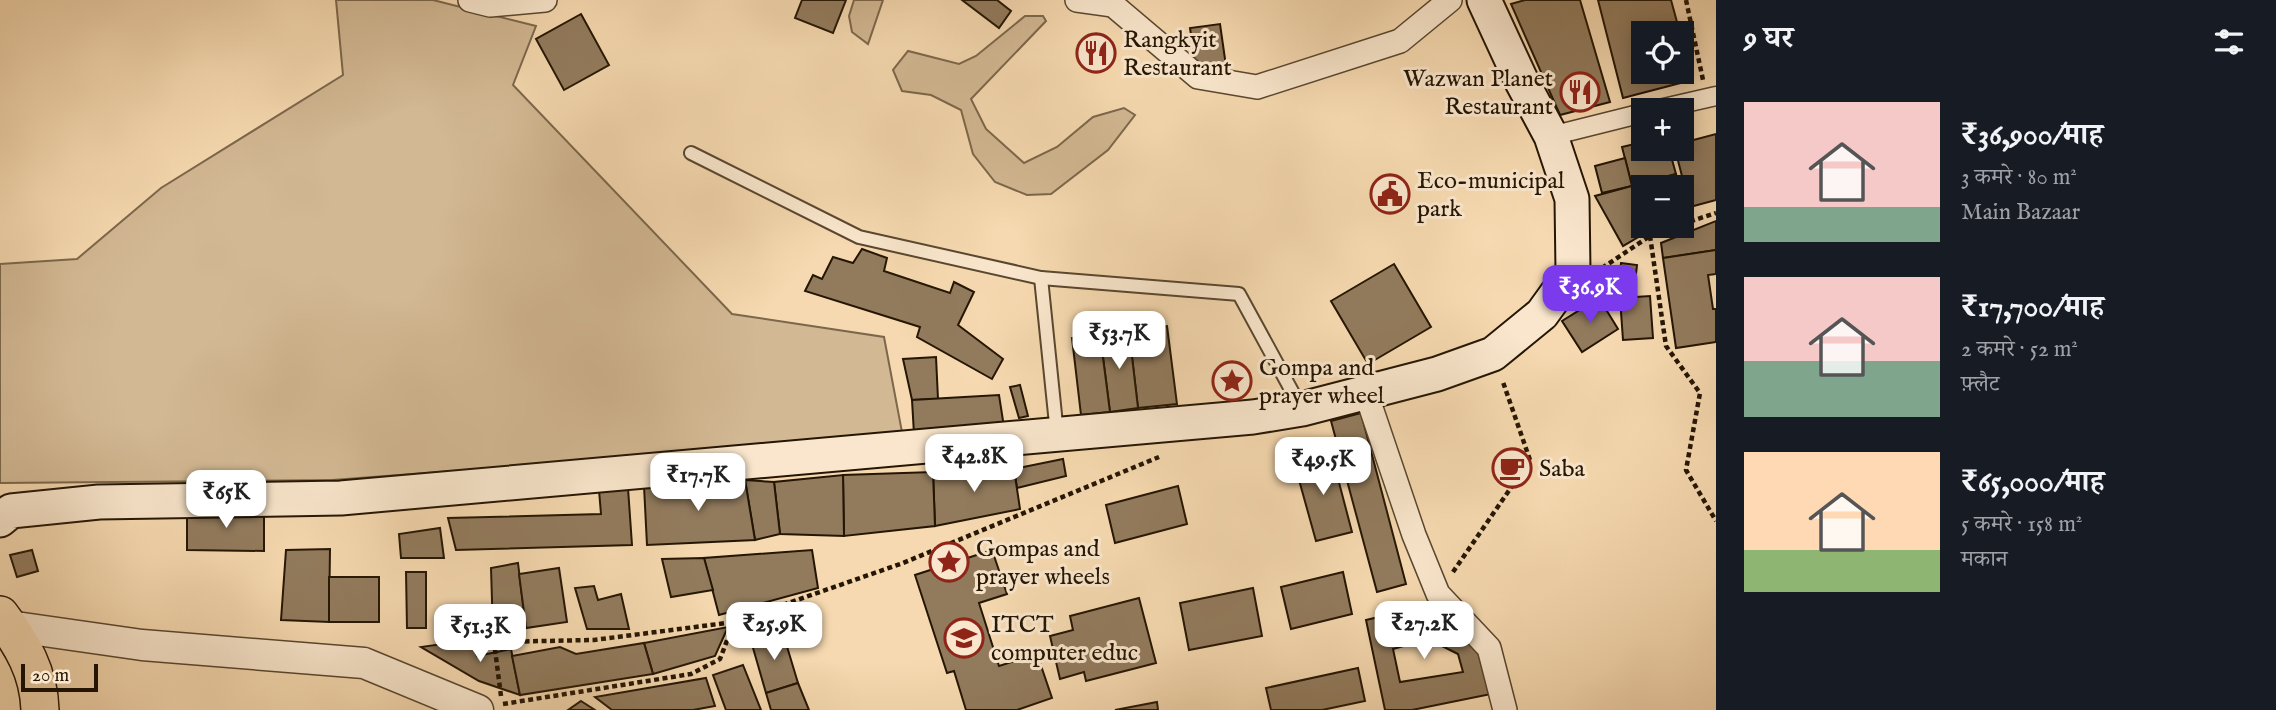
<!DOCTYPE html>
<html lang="hi">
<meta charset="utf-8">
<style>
body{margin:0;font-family:"IM FELL English","Noto Serif Devanagari",serif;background:#242831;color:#f1f3f6;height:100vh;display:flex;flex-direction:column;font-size:26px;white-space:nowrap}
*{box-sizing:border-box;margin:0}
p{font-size:23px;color:#9ea1a6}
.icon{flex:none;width:38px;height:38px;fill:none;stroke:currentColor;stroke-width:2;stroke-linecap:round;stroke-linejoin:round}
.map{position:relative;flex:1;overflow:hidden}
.sheet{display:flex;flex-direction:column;background:#171b24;width:560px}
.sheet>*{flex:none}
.controls{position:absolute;left:1631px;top:21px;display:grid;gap:14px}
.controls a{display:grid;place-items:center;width:63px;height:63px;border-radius:0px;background:#171b24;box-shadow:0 4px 18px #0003;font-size:35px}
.scale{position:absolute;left:21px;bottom:18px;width:77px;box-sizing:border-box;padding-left:7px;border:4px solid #251604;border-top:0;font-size:19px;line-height:24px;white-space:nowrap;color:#251604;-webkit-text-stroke:5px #f9e6cc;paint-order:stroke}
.price{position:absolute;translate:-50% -60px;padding:0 16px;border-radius:14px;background:#fff;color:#222;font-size:23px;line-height:46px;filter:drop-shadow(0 2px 4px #0008)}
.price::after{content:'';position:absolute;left:50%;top:42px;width:21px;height:16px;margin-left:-10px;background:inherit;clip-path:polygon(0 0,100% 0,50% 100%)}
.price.current{background:#7c3aed;color:#fff}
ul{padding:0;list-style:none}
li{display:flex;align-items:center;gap:21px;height:175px;padding:0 28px}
li span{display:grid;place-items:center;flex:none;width:196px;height:140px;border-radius:0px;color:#555}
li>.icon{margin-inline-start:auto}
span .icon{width:84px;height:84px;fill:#fffc;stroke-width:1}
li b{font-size:30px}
h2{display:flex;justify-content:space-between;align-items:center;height:84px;padding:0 28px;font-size:30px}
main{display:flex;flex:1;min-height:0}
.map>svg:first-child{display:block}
.green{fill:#d2b893;stroke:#7c674c;stroke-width:2}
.building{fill:#927b5d;stroke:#251604;stroke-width:2;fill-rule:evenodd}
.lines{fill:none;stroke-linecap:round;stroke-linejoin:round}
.service-casing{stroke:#59472f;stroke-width:16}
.pedestrian-casing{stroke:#59472f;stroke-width:21}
.minor-casing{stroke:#59472f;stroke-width:26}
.tertiary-casing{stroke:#59472f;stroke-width:33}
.secondary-casing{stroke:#251604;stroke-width:37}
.primary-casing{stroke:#251604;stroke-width:40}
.path{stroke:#251604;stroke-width:4.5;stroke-dasharray:5 3.5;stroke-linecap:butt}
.service{stroke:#f9e6cc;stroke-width:12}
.pedestrian{stroke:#f9e6cc;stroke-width:18}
.minor{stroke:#f9e6cc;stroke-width:23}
.tertiary{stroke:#f9e6cc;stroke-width:30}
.secondary{stroke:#f9e6cc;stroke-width:33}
.primary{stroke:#f6d9b0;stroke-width:37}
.labels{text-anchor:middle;stroke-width:6;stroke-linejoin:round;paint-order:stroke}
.poi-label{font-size:24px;fill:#251604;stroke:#f9e6cc;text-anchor:start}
</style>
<main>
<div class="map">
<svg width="1716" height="710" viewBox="0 0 1716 710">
<rect width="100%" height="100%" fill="#f6d9b0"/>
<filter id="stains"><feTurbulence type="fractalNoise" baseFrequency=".00286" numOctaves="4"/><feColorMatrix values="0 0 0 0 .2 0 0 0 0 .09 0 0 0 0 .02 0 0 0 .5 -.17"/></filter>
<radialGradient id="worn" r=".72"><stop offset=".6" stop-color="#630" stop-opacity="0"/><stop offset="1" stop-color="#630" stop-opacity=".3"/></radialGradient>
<g class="green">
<polygon points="336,0 433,0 536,26 513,85 732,314 884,337 902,432 589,461 332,480 0,483 0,264 77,259 161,188 343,75"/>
<polygon points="854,0 883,0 868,44 852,32 849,16"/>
<polygon points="1025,16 1043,16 1046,21 971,99 986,129 1024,163 1057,147 1093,117 1124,108 1135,115 1108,150 1051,194 1027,195 995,182 973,154 961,110 931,95 902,91 893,70 908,51 959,64 976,56"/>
</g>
<g class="building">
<polygon points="802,0 846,0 833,33 795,18"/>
<polygon points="962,0 997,0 1011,11 999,28"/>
<polygon points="1525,0 1580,0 1610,102 1560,115 1511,4"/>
<polygon points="1598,0 1671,0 1680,33 1643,33 1643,72 1682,72 1682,41 1692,80 1623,98"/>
<polygon points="581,14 609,65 564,90 536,39"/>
<polygon points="1220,24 1226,66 1196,70 1190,28"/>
<polygon points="1716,134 1716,200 1690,207 1675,149 1682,149 1682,143"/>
<polygon points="1643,142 1643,149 1669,149 1676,174 1632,186 1622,147"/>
<polygon points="1625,158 1632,186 1602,193 1595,166"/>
<polygon points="1676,174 1679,187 1643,187 1643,226 1657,226 1623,246 1595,196"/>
<polygon points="1716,221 1716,250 1663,258 1661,243"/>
<polygon points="862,249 887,258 884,271 950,293 954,282 974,292 958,325 1003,359 992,379 917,337 920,327 805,291 813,275 822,279 833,257 853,263"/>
<polygon points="1716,250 1716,274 1708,275 1713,309 1716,309 1716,342 1676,348 1663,258"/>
<polygon points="1621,263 1637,265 1634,291 1618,289"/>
<polygon points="1394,264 1431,327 1368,364 1331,301"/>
<polygon points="1650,296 1653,338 1623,340 1620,298"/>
<polygon points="1599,298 1618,329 1582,352 1562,321"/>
<polygon points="1167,326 1177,404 1138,408 1129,331"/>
<polygon points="1129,331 1138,408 1110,412 1100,334"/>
<polygon points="1100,334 1110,412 1081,415 1072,338"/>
<polygon points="936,357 938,399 912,400 903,359"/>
<polygon points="1020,385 1028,416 1019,418 1010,387"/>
<polygon points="999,395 1004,427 914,434 912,400"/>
<polygon points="1361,413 1406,584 1377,592 1331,421"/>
<polygon points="1331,452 1352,532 1316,541 1294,462"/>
<polygon points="1063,459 1066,476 1017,488 1014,469"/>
<polygon points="1014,469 1020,509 935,526 933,472"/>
<polygon points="933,472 935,526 844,536 843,475"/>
<polygon points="843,475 844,536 780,534 774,482"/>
<polygon points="745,480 774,482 780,534 755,540"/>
<polygon points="745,480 755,540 647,545 644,486"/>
<polygon points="1178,486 1187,524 1115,543 1106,505"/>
<polygon points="628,488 632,545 456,550 448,518 601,514 599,490"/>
<polygon points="187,510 264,510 264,551 187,550"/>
<polygon points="440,528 444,558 401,558 399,534"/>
<polygon points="330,549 329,622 281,620 286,550"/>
<polygon points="32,550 38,571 17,577 10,555"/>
<polygon points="812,550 818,588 719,615 704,558"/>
<polygon points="992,550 1007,594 979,603 999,666 1037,654 1052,698 1017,710 966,710 954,671 947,673 915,575"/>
<polygon points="704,558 713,590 671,597 662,559"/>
<polygon points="518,563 526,628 493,633 491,568"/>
<polygon points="559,568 567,622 526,628 519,574"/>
<polygon points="406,572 426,572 426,628 407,628"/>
<polygon points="1343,572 1352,614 1291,629 1281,587"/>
<rect x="329" y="577" width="50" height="45"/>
<polygon points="594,586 598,600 621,594 629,629 587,629 575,588"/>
<polygon points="1253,588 1262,636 1189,650 1180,603"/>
<polygon points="1139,598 1156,663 1086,681 1084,672 1060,679 1050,636 1073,630 1070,616"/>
<path d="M1424,606L1479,648L1491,694L1412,710H1385L1366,620ZM1428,639L1458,654L1463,672L1400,682L1393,649Z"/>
<polygon points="728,627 715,656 653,674 644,643"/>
<polygon points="782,630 798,683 766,693 751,641"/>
<polygon points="470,640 477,656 511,649 520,695 479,681 421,647"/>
<polygon points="644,643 653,674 520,695 512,656 560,647 576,654"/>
<polygon points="743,665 761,710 726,710 713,675"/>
<polygon points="1358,668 1365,701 1322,710 1271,710 1266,688"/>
<polygon points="706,678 715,706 693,710 612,710 595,697"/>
<polygon points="798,683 809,710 771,710 766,693"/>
<polygon points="581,701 595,710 568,710"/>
<polygon points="1157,702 1158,710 1115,710"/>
</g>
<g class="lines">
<g class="service-casing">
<g id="service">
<polyline points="691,153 859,237 1041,278 1239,294 1300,406"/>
<polyline points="1041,278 1057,434"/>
</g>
</g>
<g class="pedestrian-casing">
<g id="pedestrian">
<polyline points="1655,110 1716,96"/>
<polyline points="1551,136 1643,113"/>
</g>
</g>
<g class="minor-casing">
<g id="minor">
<polyline points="470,0 490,5 545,0"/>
<polyline points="1077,0 1113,5 1198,77 1257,87 1400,41 1450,0"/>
<polyline points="1366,393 1414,535 1438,594 1489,648 1505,710"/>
</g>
</g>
<g class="tertiary-casing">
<polyline id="tertiary" points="9,626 142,645 364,663 478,710"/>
</g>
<g class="secondary-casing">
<polyline id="secondary" points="0,520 11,511 99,502 341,498 1253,417 1302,409 1437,374 1493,354 1542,314 1573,271 1572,199 1551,136 1521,80 1484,0"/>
</g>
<g class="primary-casing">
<path id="primary" d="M0,615C22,644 39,672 40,710"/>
</g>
<g class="path">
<polyline points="1686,0 1703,80"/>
<polyline points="1682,224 1716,213"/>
<polyline points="1650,236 1666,346 1700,393 1686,470 1716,521"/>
<polyline points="1602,268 1650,236 1678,226"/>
<polyline points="1453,572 1530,460 1503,382"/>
<polyline points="501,696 494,642 594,640 734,622"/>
<polyline points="503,704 691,674 720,659 734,622 903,563 1159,457"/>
</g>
<use href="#service" class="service"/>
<use href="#pedestrian" class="pedestrian"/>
<use href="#minor" class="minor"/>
<use href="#tertiary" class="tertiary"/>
<use href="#secondary" class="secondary"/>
<use href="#primary" class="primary"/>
</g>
<defs>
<g id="restaurant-ring" transform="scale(2.0125)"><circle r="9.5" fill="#f9e6cc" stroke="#8f2418" stroke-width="1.5"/><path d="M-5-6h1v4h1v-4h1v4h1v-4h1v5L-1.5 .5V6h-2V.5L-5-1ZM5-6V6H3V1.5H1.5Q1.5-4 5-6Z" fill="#8f2418"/></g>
<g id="civic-ring" transform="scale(2.0125)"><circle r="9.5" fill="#f9e6cc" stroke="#8f2418" stroke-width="1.5"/><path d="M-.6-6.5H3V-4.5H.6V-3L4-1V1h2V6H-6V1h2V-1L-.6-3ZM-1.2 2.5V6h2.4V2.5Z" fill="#8f2418"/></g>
<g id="sight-ring" transform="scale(2.0125)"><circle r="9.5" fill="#f9e6cc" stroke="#8f2418" stroke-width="1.5"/><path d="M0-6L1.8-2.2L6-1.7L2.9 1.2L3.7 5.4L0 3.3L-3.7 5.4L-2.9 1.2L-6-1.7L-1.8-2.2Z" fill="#8f2418"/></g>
<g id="cafe-ring" transform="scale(2.0125)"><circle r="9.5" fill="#f9e6cc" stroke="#8f2418" stroke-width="1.5"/><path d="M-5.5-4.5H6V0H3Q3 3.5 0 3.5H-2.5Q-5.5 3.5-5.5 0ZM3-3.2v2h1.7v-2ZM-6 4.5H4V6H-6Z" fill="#8f2418"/></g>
<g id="school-ring" transform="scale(2.0125)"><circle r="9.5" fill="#f9e6cc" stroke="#8f2418" stroke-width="1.5"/><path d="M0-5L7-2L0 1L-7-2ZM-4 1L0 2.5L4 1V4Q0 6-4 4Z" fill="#8f2418"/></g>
</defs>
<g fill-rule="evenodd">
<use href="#restaurant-ring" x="1096" y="53"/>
<use href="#restaurant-ring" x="1580" y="92"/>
<use href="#civic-ring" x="1390" y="194"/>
<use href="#sight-ring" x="1232" y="381"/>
<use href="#cafe-ring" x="1512" y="468"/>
<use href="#sight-ring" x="949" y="562"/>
<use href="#school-ring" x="964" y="638"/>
</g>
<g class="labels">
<g class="poi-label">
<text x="1123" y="47">Rangkyit<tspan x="1123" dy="28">Restaurant</tspan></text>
<text x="1553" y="86" text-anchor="end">Wazwan Planet<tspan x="1553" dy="28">Restaurant</tspan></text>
<text x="1417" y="188">Eco-municipal<tspan x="1417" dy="28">park</tspan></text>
<text x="1259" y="375">Gompa and<tspan x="1259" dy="28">prayer wheel</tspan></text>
<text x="1539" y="476">Saba</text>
<text x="976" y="556">Gompas and<tspan x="976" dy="28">prayer wheels</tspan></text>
<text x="991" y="632">ITCT<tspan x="991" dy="28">computer educ</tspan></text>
</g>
</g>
<rect width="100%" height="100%" filter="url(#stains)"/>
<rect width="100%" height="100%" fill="url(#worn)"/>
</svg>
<div class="controls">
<a><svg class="icon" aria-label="locate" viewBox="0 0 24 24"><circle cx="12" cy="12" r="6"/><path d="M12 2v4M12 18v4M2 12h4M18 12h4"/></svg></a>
<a>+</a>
<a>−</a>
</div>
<div class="scale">20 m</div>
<b class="price current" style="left:1590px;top:325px">₹36.9K</b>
<b class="price" style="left:1119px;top:371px">₹53.7K</b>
<b class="price" style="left:974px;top:494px">₹42.8K</b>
<b class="price" style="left:1323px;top:497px">₹49.5K</b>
<b class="price" style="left:698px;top:513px">₹17.7K</b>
<b class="price" style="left:226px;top:530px">₹65K</b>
<b class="price" style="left:1424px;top:661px">₹27.2K</b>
<b class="price" style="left:774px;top:662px">₹25.9K</b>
<b class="price" style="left:480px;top:664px">₹51.3K</b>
</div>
<section class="sheet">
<h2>9 घर<svg class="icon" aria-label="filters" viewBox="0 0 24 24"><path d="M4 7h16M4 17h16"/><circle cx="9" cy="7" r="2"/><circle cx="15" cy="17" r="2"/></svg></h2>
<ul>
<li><span style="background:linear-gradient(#f6c9c9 75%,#7fa58c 0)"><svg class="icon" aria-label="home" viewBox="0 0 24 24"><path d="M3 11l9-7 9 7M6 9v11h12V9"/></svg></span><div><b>₹36,900/माह</b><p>3 कमरे · 80 m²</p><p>Main Bazaar</p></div></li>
<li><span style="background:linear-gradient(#f6c9c9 60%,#7fa58c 0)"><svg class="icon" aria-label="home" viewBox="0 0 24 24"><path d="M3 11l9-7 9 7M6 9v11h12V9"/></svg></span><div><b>₹17,700/माह</b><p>2 कमरे · 52 m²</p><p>फ़्लैट</p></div></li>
<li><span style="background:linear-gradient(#ffd9b3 70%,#8fb573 0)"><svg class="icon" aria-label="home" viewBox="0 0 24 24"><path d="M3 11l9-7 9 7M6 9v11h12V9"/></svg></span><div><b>₹65,000/माह</b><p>5 कमरे · 158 m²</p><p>मकान</p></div></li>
</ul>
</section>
</main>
